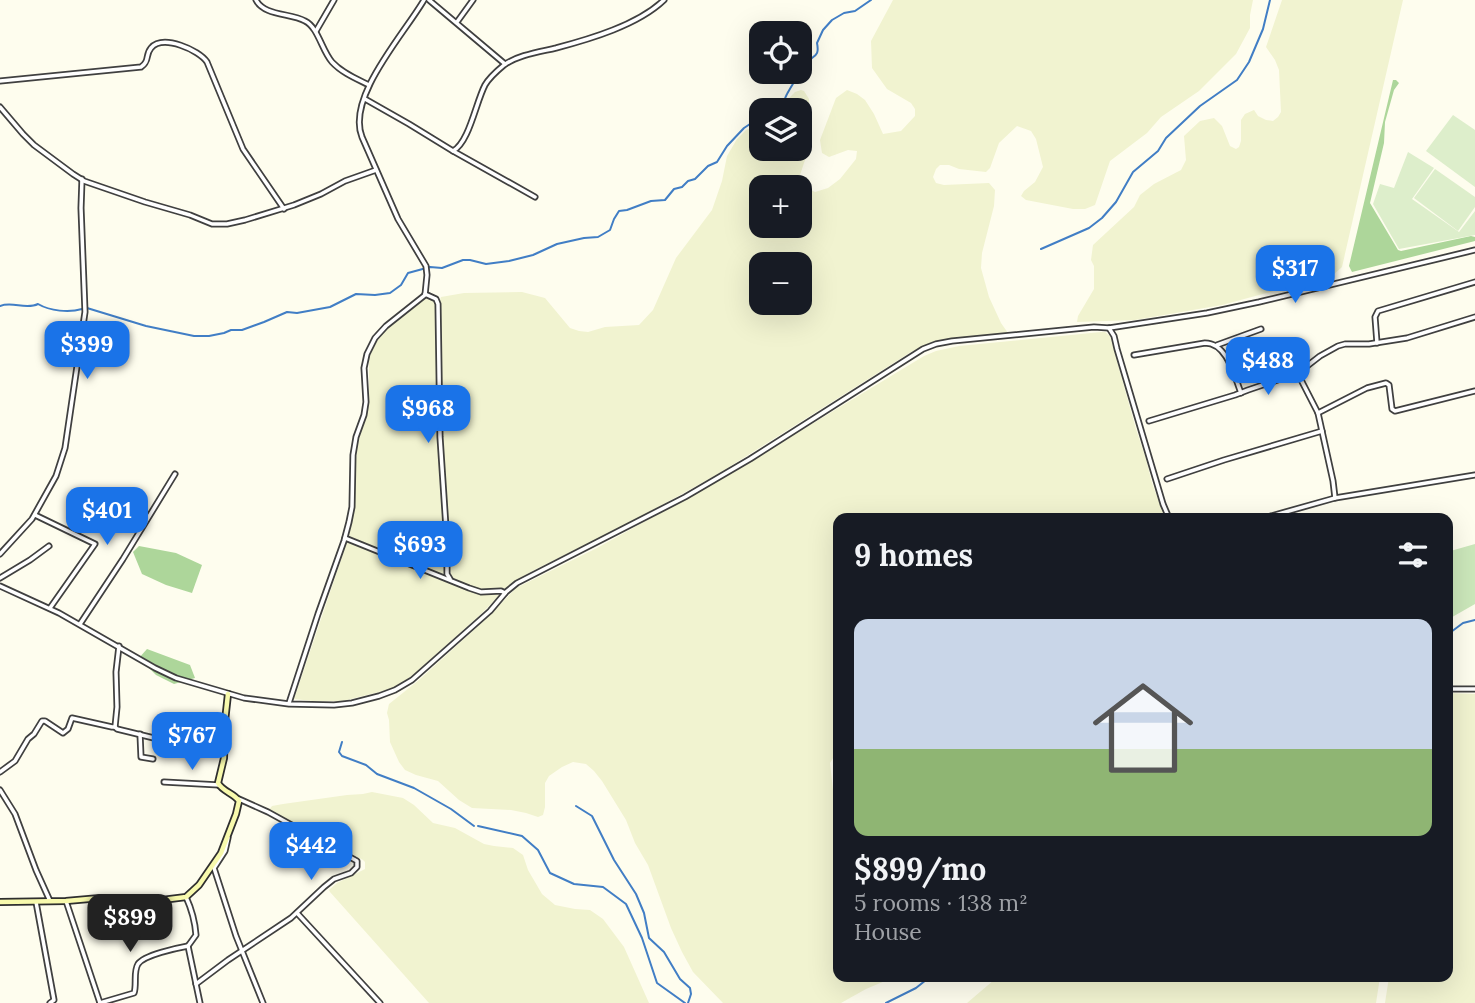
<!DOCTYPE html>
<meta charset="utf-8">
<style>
body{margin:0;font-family:Lora,serif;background:#20242c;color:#f1f3f6;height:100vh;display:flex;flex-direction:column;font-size:26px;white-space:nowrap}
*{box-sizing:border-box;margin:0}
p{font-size:23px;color:#9ea1a6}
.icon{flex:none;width:38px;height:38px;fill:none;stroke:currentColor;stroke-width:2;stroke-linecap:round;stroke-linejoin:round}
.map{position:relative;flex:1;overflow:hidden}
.details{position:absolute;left:833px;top:513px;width:620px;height:469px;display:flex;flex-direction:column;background:#171b24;border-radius:14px;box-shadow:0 7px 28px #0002}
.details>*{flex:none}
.buttons{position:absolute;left:749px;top:21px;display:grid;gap:14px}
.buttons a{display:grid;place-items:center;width:63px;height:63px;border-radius:14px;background:#171b24;box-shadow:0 7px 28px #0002;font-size:35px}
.price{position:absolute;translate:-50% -60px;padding:0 16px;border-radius:14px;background:#1a73e8;color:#fff;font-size:23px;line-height:46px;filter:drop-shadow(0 2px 4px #0008)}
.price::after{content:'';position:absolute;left:50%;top:42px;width:21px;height:16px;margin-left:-10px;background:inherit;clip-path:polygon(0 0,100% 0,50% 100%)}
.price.current{background:#222;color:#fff}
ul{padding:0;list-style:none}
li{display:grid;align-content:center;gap:14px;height:371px;padding:0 21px}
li+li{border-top:2px solid #363941}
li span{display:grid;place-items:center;height:217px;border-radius:14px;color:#555}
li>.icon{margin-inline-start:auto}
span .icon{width:126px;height:126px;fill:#fffc;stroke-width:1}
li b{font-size:30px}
h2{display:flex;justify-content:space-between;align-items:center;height:84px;padding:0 21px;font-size:30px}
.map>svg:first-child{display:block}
.farmland{fill:#f1f3d0;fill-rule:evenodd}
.green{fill:#cbe7ba}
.forest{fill:#add69a}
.pitch{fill:#ddeecb}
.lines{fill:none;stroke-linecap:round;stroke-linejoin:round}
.stream{stroke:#417ec5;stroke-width:2}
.street-casing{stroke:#404040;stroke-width:7}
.secondary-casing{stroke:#2f2f2f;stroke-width:8}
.street{stroke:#fff;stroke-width:3.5}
.secondary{stroke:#f8faad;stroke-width:4.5}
</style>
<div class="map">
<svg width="1475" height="1003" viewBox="0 0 1475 1003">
<rect width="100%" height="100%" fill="#fefdee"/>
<g class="farmland">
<path d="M893,0H1253L1250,15V28L1236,54L1199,91L1161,117L1147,133L1110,161L1095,205L1085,209H1073L1026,200L1021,196L1024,191L1035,182L1043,167L1036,139L1031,131L1017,126L999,143L990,168L986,172L959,169L949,165H940L936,169L933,177L936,183L944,185L989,183L995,190L994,206L982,253L981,268L989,297L1001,323L1008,333L952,338L933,342L911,352L718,474L624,526L536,569L515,581L507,588L482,590L456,581L451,578L443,455L440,300L441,297L464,293L522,292L545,298L570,328L579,331L588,332L605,327L639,325L653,310L676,258L712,210L722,181L727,156L737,139L746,130L756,126H761V149H800V110H786L789,98L795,92L801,90L804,91L809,99V148L800,175L802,185L815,192L828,188L840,179L856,159L857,151L848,150L829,157L822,153L820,140L836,98L847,90L857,94L865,100L874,114L883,134L901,131L915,116V109L911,103L887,89L872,68L871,41ZM761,187H800V226H761ZM761,264H800V303H761Z"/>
<polygon points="1282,0 1403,0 1342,267 1333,275 1222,305 1135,320 1077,322 1078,316 1094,289 1094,266 1091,260 1093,245 1134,207 1140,195 1154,184 1181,170 1186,160 1184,136 1200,121 1214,118 1222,126 1230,146 1236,149 1239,147 1241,141 1241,120 1245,114 1254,110 1258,116 1266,120 1273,121 1278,117 1281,112 1279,70 1275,60 1266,47"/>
<polygon points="426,299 431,299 437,303 439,444 446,557 445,569 443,575 350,537 348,534 354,508 354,478 358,442 369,404 369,358 372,347 388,327 419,302"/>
<polygon points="1101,332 1105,332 1110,336 1136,429 1146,459 1152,483 1165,518 838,518 838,750 830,763 833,790 838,802 838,976 892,977 885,981 866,989 841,1003 723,1003 693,972 682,952 671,928 648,865 635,843 626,820 602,781 594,771 586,764 573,762 562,767 549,776 545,783 545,807 543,815 538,817 526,813 511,810 472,808 459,800 438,781 416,775 405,770 399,762 390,742 389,720 387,713 389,704 419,680 488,617 516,588 597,548 716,482 924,356 936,351 959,346"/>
<polygon points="347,542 356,543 476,593 484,595 497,594 499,596 481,614 414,674 395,688 343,701 313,701 294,699"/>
<polygon points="1447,693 1475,694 1475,1003 1385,1003 1389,977 1447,976"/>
<polygon points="372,792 403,798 414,805 433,823 455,828 484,844 494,846 513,848 523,855 528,870 542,894 555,905 575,909 590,910 603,919 624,947 649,1003 429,1003 330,892 329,890 337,883 365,869 365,862 363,860 269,810 272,806 283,804 347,795 363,794"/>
<polygon points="1001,977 1001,976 1380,977 1376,1003 967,1003 994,980"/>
</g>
<polygon class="green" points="1475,544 1475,604 1447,620 1447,552"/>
<g class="forest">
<polygon points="1393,80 1396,80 1399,83 1394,90 1385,122 1384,143 1370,203 1398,250 1401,251 1471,236 1475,237 1475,241 1352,272 1349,266"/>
<polygon points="139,546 176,553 202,565 192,593 166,585 142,574 133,552"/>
<polygon points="147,649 190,665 195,678 174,684 156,675 139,658"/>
</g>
<g class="pitch">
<polygon points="1453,115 1475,130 1475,187 1426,151"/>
<polygon points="1408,152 1434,168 1412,199 1459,232 1475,211 1475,235 1399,249 1373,204 1380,184 1394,188"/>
<polygon points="1435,169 1475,197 1475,207 1458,231 1414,198"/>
</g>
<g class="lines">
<g class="stream">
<path d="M781,110C784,105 784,99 787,94C792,85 799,74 805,65C813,54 820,58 817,43L823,30L832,20L844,13L855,11L871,0"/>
<polyline points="1041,249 1089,228 1102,218 1116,202 1133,172 1158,151 1166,138 1200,106 1237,80 1249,62 1263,29 1270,0"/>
<path d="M0,306C12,301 26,310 38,304C50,311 69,313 82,309"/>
<polyline points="87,308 146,326 194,336 209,336 224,333 231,330 242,330 264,322 287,312 297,313 330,307 356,294 375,295 390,293 401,285 408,273 430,267 442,268 463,260 470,260 486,264 509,261 533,255 557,244 584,238 598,237 610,230 614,219 619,211 627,210 651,201 665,200 674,189 682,187 688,181 695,179 708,166 717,162 727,146 744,128 750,124 761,121"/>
<polyline points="1447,635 1463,623 1475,620"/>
<polyline points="342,742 339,752 342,756 366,765 377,774 414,788 451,809 474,826"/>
<polyline points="576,806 592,816 614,860 636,894 644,913 649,938 664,952 680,979 690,988 691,994 688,1003"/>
<polyline points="478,826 522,836 538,850 550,873 574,884 603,887 626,904 642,938 657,983 685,1003"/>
<polyline points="886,1003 916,988 931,976"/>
</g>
<g class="street-casing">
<g id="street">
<path d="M256,0C264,16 291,13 305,21C318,27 322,51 332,62C342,73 357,79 369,85"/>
<polyline points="429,0 505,64"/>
<polyline points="457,22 473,0"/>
<polyline points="316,31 334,0"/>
<path d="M0,81L141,67C150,61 145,55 151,48C163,34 199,50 207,62L243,149L284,209"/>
<path d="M365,99L409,124L453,151C469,143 476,102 485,85C489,78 498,70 504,65C518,55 539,52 556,48C590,39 638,25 664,0"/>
<polyline points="0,107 23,134 34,145 73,174 84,181 145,202 190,215 212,224 227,224 245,220 294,205 321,194 345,181 376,170"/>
<polyline points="453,151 535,197"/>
<polyline points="425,294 436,299 438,304 440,437 447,543 447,574 450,579"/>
<polyline points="1109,328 1114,336 1117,349 1163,504 1169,518"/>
<polyline points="1377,343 1375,317 1378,311 1475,282"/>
<polyline points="1217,345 1261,329"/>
<path d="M1134,355L1205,343C1227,343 1234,375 1241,393"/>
<polyline points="1298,374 1318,413 1333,481 1335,498"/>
<polyline points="1318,413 1367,388 1386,383 1389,385 1392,409 1395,411 1475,391"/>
<polyline points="1149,421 1235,395 1248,390 1298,373 1320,356 1338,346 1345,344 1369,344 1407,338 1475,317"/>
<polyline points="1167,479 1224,460 1322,431"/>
<polyline points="35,515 95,544 50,608"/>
<polyline points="1264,518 1335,498 1475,475"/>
<polyline points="345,538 469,588 481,592 501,591 505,593"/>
<polyline points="0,554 32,519 56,476 65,448 85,312 81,208 82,179"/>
<polyline points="0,578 30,560 49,546"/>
<polyline points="0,586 59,613 155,668 176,678 244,698 289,704 334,705 352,703 379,696 395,690 412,680 490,611 506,592 517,583 685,497 750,459 923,349 936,344 952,341 1094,327 1109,328 1207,313 1259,302 1475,250"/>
<polyline points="80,624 123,559 175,474"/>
<polyline points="119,646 116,672 117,707 115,727 117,729 203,750 223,753"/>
<polyline points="1447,689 1475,689"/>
<path d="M289,703L318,614L344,541L349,522L352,507L353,455L356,437L364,415L366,402L364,368L367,354L375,338L386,326L425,295L427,275L426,266L398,219L362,137C346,97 405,33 424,0"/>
<polyline points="140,734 141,757 153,759"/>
<polyline points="0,772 15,761 28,739 34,734 42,721 45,721 63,733 68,729 72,718 112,727 115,727"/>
<polyline points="164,782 219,785"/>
<polyline points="0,790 15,814 36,870 50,901"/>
<polyline points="228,838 225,851 214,868 236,936 263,1003"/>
<path d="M186,897C192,910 195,922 196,935L188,946L200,1003"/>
<polyline points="66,901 100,1003"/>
<polyline points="36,902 54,1000 50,1003"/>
<polyline points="297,913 380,1003"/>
<polyline points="196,984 228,960 291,918 324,887 334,879 351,873 357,867 357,861 268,812 239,799"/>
<path d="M100,1003L134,993C137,985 133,972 138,964C144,955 177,948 188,946"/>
</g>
</g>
<g class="secondary-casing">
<path id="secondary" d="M0,902L66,901L100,898L138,903L186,897L199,885L221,853L236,814L239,801C234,793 223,792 218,783L224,758L225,721L228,694"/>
</g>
<use href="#street" class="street"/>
<use href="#secondary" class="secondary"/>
</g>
</svg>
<div class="buttons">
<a><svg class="icon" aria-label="locate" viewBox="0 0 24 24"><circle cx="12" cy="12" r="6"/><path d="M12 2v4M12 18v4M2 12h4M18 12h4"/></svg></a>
<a><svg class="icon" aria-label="layers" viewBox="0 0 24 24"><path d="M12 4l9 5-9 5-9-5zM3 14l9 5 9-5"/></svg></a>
<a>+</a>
<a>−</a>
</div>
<b class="price" style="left:1295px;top:305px">$317</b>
<b class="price" style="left:87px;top:381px">$399</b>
<b class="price" style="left:1268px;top:397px">$488</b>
<b class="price" style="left:428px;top:445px">$968</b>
<b class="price" style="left:107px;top:547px">$401</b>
<b class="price" style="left:420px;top:581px">$693</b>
<b class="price" style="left:192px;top:772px">$767</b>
<b class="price" style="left:311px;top:882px">$442</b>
<b class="price current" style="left:130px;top:954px">$899</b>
<section class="details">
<h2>9 homes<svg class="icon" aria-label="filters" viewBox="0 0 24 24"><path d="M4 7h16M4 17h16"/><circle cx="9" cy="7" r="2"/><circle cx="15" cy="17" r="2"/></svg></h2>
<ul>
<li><span style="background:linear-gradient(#c9d6e8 60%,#8fb573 0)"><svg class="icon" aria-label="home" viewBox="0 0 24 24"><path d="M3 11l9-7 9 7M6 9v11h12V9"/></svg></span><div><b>$899/mo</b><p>5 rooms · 138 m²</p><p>House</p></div></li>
</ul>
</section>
</div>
